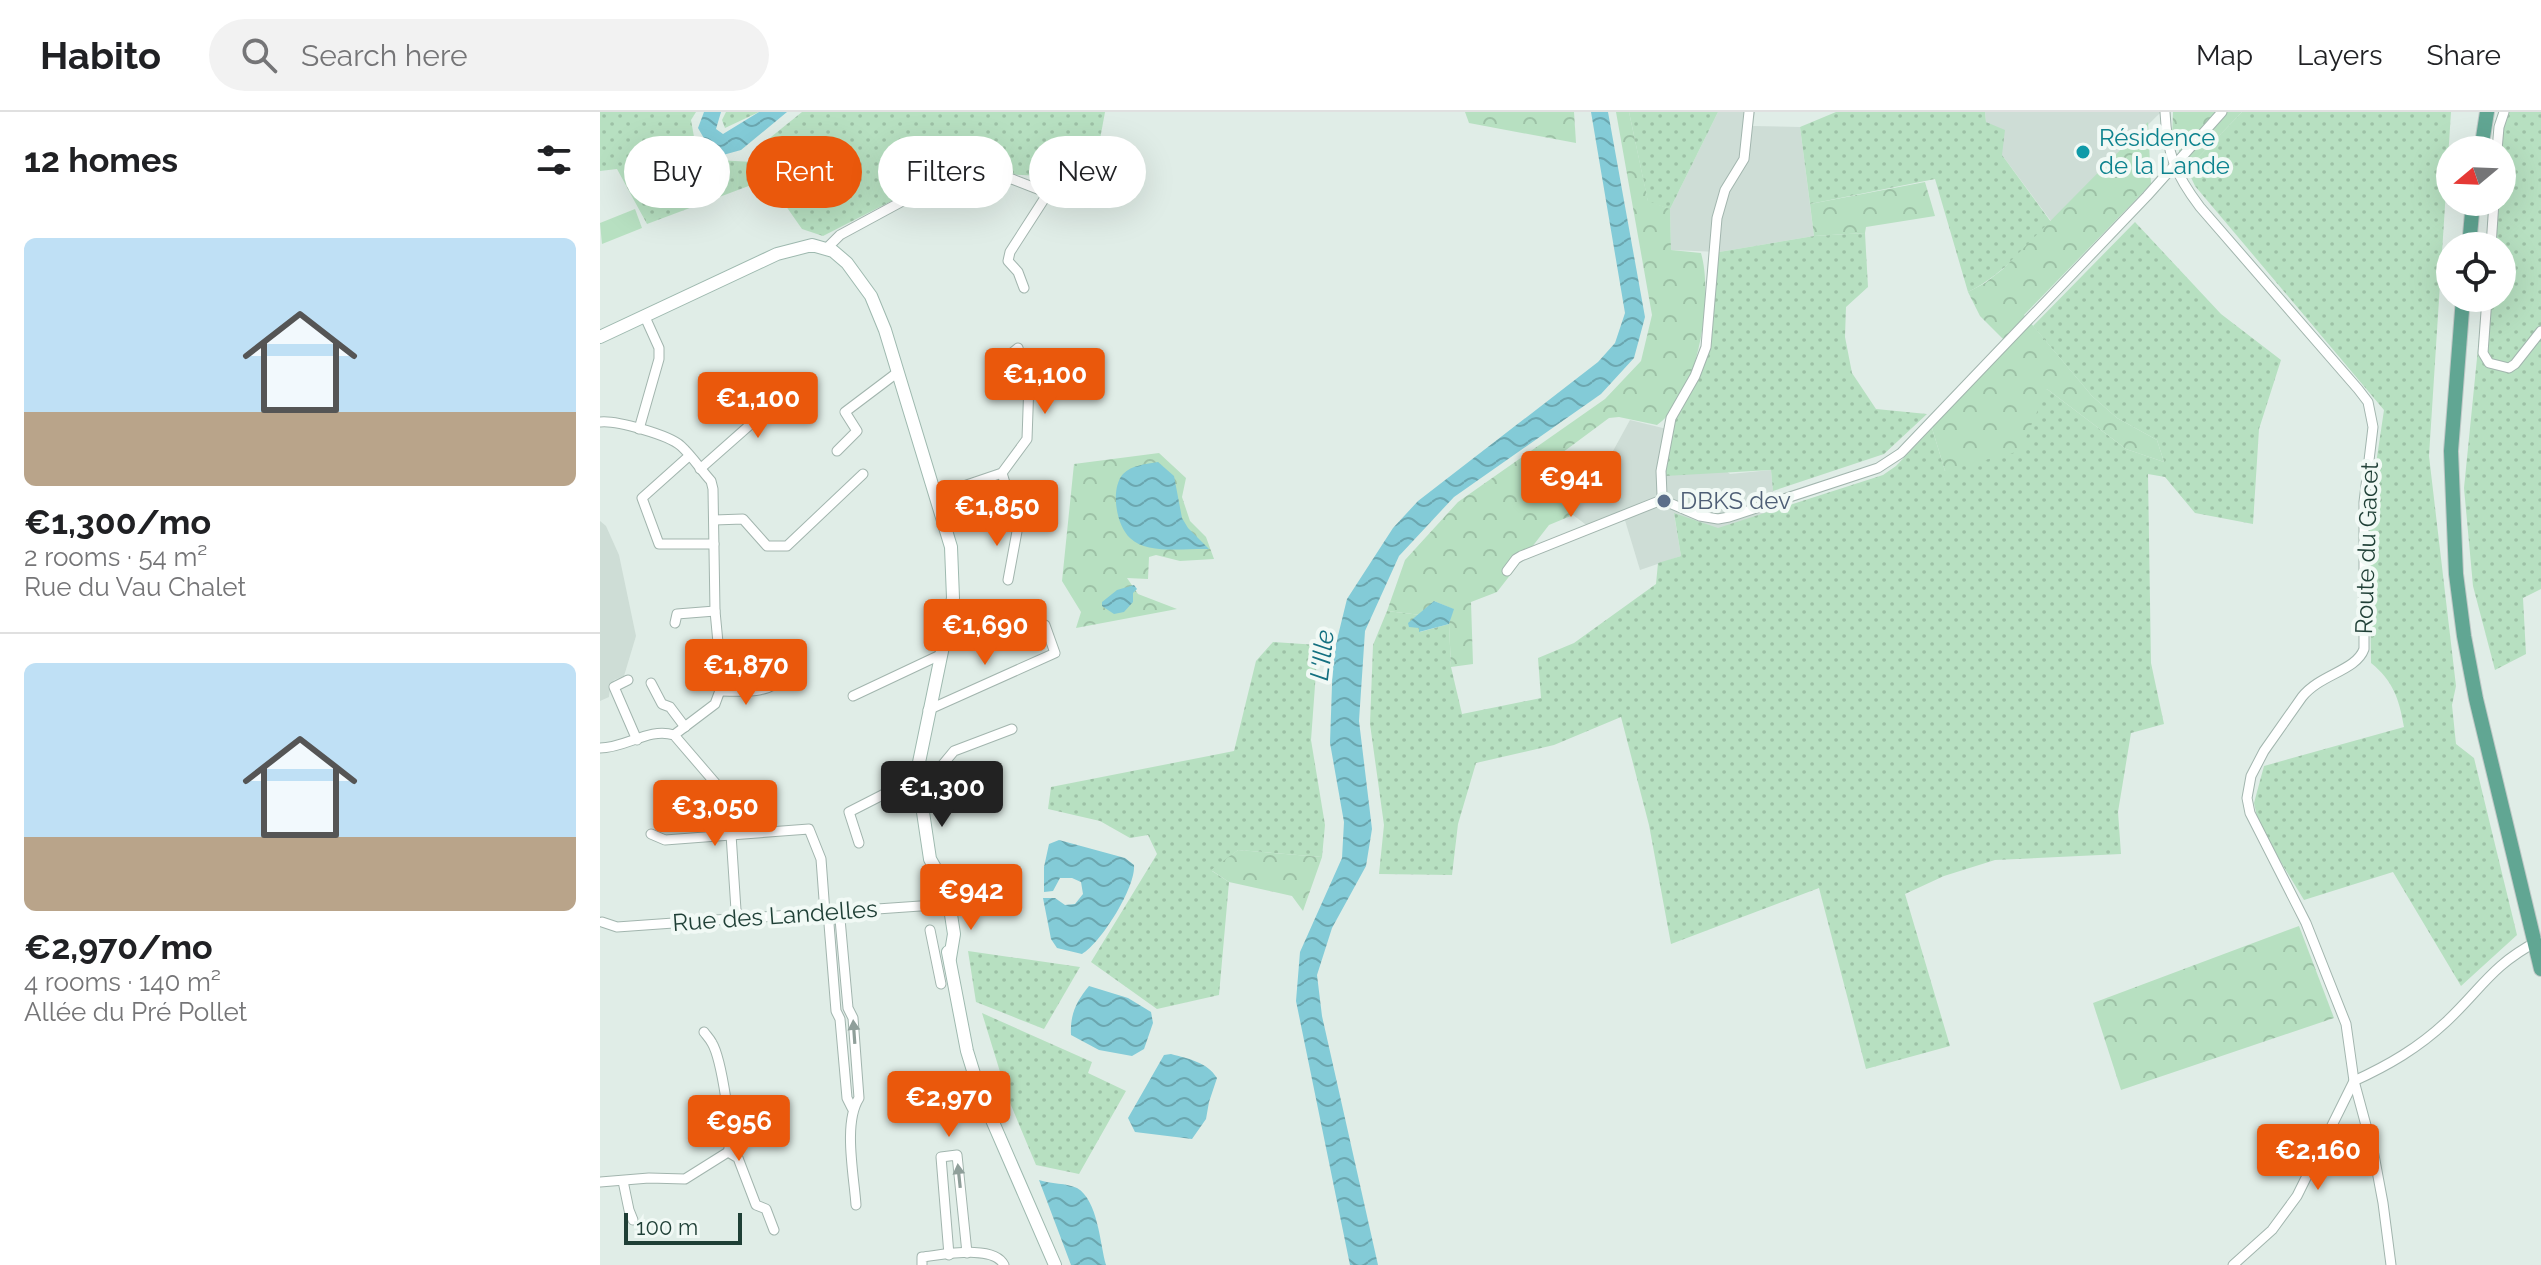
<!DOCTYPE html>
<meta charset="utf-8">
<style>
body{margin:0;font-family:Raleway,sans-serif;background:#f2f2f2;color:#202124;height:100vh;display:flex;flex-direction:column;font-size:30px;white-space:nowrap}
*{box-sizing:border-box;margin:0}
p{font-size:26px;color:#757577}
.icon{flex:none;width:44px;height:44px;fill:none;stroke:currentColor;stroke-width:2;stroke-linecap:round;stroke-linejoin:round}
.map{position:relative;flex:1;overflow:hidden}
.drawer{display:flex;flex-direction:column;background:#fff;width:600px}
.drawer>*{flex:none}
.hud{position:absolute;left:24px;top:24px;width:760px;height:72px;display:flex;gap:16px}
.needle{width:52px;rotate:251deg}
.controls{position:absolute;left:1836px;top:24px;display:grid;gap:16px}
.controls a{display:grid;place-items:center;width:80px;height:80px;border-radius:50%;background:#fff;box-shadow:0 8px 32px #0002;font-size:40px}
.scale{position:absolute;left:24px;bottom:20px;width:118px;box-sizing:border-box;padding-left:8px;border:4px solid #1f3f36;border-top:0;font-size:22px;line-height:28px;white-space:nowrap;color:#1f3f36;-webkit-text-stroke:6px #f1f9f5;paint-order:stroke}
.price{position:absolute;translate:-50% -68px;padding:0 18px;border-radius:8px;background:#ea580c;color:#fff;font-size:26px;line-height:52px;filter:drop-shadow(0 2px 4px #0008)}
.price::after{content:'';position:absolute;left:50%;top:48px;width:24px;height:18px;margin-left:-12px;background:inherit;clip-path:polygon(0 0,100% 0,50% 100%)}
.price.current{background:#222;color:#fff}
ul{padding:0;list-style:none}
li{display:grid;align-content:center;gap:16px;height:424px;padding:0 24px}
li+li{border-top:2px solid #e0e0e0}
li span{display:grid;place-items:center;height:248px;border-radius:12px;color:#555}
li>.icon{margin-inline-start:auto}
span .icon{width:144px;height:144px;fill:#fffc;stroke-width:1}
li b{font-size:34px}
h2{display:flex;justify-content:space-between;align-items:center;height:96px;padding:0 24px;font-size:34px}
.pill{padding:0 28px;border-radius:36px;background:#fff;box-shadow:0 8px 32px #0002;font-size:28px;line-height:72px}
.pill.current{background:#ea580c;color:#fff}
header{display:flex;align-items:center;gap:48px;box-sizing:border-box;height:112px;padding:0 40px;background:#fff;border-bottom:2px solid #e0e0e0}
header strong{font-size:38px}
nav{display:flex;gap:44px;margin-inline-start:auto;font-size:28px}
.search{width:560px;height:72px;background:#f2f2f2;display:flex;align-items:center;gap:20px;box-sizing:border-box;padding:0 28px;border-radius:44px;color:#757577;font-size:30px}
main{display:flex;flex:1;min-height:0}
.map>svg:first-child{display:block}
.built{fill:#ceddd6}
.grass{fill:url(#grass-dots)}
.forest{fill:url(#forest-crowns)}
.park{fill:#b7e0c1}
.water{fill:url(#water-waves)}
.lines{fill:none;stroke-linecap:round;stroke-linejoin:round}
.street-casing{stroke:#a2b5ae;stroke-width:11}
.secondary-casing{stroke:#9eb9af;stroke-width:14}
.primary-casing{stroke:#c0c9c7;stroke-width:16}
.street{stroke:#fff;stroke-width:9}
.secondary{stroke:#fff;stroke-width:12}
.primary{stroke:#61a693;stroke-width:14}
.oneway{fill:#8f9f9a}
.culture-dot{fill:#0f9aa8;stroke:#f1f9f5;stroke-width:3}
.service-dot{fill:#5c6f8a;stroke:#f1f9f5;stroke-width:3}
.labels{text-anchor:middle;stroke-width:8;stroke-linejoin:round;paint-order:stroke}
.culture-label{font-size:24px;fill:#0d838f;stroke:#f1f9f5;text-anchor:start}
.service-label{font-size:24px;fill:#4e5e75;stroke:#f1f9f5;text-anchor:start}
.street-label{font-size:24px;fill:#1f3f36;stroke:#f1f9f5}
.water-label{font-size:26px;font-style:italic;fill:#147080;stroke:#f1f9f5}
</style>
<header>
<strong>Habito</strong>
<div class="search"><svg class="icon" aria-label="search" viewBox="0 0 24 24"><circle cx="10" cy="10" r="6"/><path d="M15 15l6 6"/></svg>Search here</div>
<nav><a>Map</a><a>Layers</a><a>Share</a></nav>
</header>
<main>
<section class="drawer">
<h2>12 homes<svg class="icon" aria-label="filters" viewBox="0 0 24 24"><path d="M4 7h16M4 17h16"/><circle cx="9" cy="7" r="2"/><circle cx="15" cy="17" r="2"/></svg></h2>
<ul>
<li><span style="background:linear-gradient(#bfe0f5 70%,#b9a48a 0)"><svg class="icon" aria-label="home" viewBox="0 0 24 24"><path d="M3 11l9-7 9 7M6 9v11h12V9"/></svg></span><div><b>€1,300/mo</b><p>2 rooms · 54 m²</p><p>Rue du Vau Chalet</p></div></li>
<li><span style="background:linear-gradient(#bfe0f5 70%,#b9a48a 0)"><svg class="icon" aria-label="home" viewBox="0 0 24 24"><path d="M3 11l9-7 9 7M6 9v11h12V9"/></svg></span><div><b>€2,970/mo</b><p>4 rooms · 140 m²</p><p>Allée du Pré Pollet</p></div></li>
</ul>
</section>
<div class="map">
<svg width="1941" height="1153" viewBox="0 0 1941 1153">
<defs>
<pattern id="grass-dots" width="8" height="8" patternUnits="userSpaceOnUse" patternTransform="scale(2)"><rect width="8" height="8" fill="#b7e0c1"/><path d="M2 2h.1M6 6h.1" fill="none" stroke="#9dc1a6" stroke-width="1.8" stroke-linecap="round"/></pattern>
<pattern id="forest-crowns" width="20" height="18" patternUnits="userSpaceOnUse" patternTransform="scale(2)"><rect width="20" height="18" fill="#b7e0c1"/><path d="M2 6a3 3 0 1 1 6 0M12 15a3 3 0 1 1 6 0" fill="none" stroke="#9dc1a6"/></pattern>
<pattern id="water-waves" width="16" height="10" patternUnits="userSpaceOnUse" patternTransform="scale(2)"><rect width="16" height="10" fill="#83cbd7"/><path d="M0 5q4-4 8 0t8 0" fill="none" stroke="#6ba6af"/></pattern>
</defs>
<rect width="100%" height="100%" fill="#e0ede7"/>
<g class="built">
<polygon points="1118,0 1155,0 1153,14 1200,15 1214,124 1119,140 1071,138 1070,97"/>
<polygon points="1385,0 1561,0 1451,109 1402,43 1386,10"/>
<polygon points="1030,308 1071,318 1130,362 1171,358 1175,398 1118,417 1074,402 1081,444 1040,458 1024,405 993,418 973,403 1002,359"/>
<polygon points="0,409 6,414 19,443 36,524 24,564 14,568 10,576 9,585 0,589"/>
</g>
<g class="grass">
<polygon points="0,0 96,0 91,8 96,36 117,48 153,50 161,33 202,0 505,0 496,49 486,66 403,62 350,77 319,75 223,124 202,117 167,67 47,112 17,57 0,59"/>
<polygon points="126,0 159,0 125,16 122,8"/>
<polygon points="1029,0 1118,0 1070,97 1048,90"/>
<path d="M1236,0H1385L1386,10L1405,18L1402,43L1451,110C1425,135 1401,164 1368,180L1335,67L1210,92L1200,15Z"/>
<path d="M1642,0H1851L1829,344L1856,574L1852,593L1856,632L1874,646L1917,823L1861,874L1793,760L1704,788L1659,714L1654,691L1664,654L1804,615C1799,586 1793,569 1771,551L1769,399L1784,298L1595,74L1587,57Z"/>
<polygon points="1902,0 1941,0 1941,477 1923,486 1926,542 1895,558 1873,474 1864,376 1883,186 1902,186 1902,134 1888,134 1893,90 1902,90 1902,38 1898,38"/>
<polygon points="1535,110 1621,202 1681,248 1659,317 1653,412 1595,401 1565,365 1548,362 1551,551 1564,612 1531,621 1518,700 1521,742 1395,748 1344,764 1305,782 1350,934 1266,957 1219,776 1071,832 1049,713 1021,605 954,633 876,651 858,712 852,763 779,762 784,713 770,612 773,533 787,499 821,503 820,520 849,512 851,555 862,602 941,586 938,546 974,531 1056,472 1058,451 1081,444 1074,401 1118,416 1283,363 1296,354 1332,316 1345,359 1447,277 1526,337 1564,350 1557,328 1517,306 1492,284 1433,214"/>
<polygon points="1265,121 1268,175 1246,195 1245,225 1252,261 1276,297 1327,302 1284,342 1173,379 1171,358 1065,364 1071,318 1110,238 1119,140 1214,124"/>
<polygon points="673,530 718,533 711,628 725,713 722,745 638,738 612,759 629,770 619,883 557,897 491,850 557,742 548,723 530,726 500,709 448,697 451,675 634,639 656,549"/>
<polygon points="368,839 480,855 444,917 376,890"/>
<polygon points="382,901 492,950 488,961 526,979 479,1062 436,1053 408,986"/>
</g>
<g class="forest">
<polygon points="865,0 974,0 976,31 869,11"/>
<path d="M1016,0H1029L1048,89L1070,97L1071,138L1101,141C1114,186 1098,285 1057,313L1019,305L1009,306L943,355L949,373L1002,359L973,403L949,413L897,480L871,490L873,552L851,555L849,512L853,497L834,489L821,503L787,499L805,448L858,390L1005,287L1041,249L1052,203Z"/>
<polygon points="1573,0 1642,0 1587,57 1579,48 1579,34 1572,28"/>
<polygon points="1548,10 1551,72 1424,203 1492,284 1517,306 1557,328 1564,350 1526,337 1447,277 1420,339 1345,359 1332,316 1334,307 1407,231 1380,204 1368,180 1385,171 1403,157"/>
<polygon points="1325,70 1335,104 1266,115 1265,121 1214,124 1210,92"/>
<polygon points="559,341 586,366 582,385 590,409 606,425 614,447 580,449 556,443 549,445 548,467 527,466 538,482 577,497 476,516 481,500 462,469 474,352"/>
<polygon points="638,738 722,745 703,799 692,784 629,770 611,758"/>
<polygon points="1699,814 1734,906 1521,978 1493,891"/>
</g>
<polygon class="park" points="35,97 42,116 2,132 0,111"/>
<g class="water">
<polygon points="104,0 121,0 116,17 123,22 159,0 187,0 141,38 123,43 109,35 98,16"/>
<polygon points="991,0 1008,0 1045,205 1034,246 1001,282 854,385 799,444 765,519 759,609 772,717 766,754 732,816 717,863 722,904 778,1153 750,1153 696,889 700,840 742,746 744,710 730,631 733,544 747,487 793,416 818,389 998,250 1015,231 1025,201"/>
<path d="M558,350L574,364L582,406L588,416L609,437C587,436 547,443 530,426C516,413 510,377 523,362C532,353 546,352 558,350Z"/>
<polygon points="534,473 537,477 533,481 533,490 524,500 514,502 502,494 502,490 517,478"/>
<polygon points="834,489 854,497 849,512 819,520 819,516 809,515 808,511"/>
<path d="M459,728L525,746L534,753C536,775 501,831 482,842L457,836L451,827L443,786H455L465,793L475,792L483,782L481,770L472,766H460L453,779L444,780V755L449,732Z"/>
<path d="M489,874L528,886L551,900L553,911L544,937L532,944L499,938L471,923C470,902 476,890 489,874Z"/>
<path d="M571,942C589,947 607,950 617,966L609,990L606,1007L592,1027L535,1020L528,1006L564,943Z"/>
<path d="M439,1068C450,1072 467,1071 477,1076C498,1088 500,1132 506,1153H471Z"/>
</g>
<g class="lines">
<g class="street-casing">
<g id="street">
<polyline points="1149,0 1144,47 1125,78 1117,106 1106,235 1095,264 1071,306 1061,359 1062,383 1067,390 1100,404 1118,407 1129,405 1278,356 1301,341 1547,84 1622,0"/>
<path d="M1565,0C1567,42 1575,62 1600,95L1758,277L1768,290L1773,315L1764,390V537C1756,559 1720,562 1702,585L1664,639L1651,664L1647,686L1650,701L1706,811L1746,912L1754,969L1774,1043L1783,1091L1791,1153"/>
<polyline points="1897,38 1899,15 1904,0"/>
<polyline points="1891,134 1894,90"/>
<polyline points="227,136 240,123 312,84 323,80 361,78 398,68 412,67 448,81 410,140 408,149 418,160 424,176"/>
<polyline points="1887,186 1883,241 1889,251 1909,256 1915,252 1941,219"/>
<path d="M0,310C16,308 69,323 81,334C92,344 101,358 111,369L113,377L115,499L122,573L115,592L74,623"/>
<polyline points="39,317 59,247 59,236 45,205"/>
<polyline points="237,339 257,319 245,300 298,260"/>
<polyline points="89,344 42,386 59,432 114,432"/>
<polyline points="100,357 186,281"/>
<polyline points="402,361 418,414 408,468"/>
<polyline points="337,383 402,361 427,327 429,270 418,236 402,249"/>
<polyline points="114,408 143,407 167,434 187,434 263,362"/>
<polyline points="907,459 916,447 921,444 1064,387"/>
<polyline points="75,511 77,502 115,499"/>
<polyline points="28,568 14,575 37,628"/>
<polyline points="51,571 62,592 70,595 85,615"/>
<path d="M121,579C141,579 172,583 183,563L179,546L165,549V575"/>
<polyline points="253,584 340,543"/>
<polyline points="328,598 455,541 445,513"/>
<path d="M0,636C26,636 49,615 74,623L123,680L129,692L136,798L139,803"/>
<polyline points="317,660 339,657 354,639 412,617"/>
<polyline points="51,722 65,728 209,717 221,747 225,801"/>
<polyline points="259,731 249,700 300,674 317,672"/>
<path d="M234,800L240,807L248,896L253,906L259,986C243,1011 254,1063 256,1093"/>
<polyline points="234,800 229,812 236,899 240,907 247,986 252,996"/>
<polyline points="2,810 17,815 130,807 139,803 146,806 349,792"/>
<polyline points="330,818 341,872"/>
<polyline points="128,1040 138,1046 156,1093 166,1097 174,1118"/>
<polyline points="23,1069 29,1098 33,1108"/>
<path d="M0,1070L49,1066L85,1067L128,1040C134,1024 121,946 112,931C110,927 107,924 104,920"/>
<polyline points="349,1143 341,1045 357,1043 367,1141"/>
<path d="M322,1153V1145C342,1143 394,1132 404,1153"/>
<path d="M1633,1153L1672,1118L1697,1084L1754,969C1789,953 1818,936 1846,910C1882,876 1892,853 1938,829"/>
</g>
</g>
<g class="secondary-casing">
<g id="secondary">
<polyline points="0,225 177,142 212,133 233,139 247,151 271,184 285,218 351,435 353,486 317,660 330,747 347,777 354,822 350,846"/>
<polyline points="348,840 367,939 379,978 455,1153"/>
</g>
</g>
<g class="primary-casing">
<g id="primary">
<polyline points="1881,38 1887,0"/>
<polyline points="1869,134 1873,90"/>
<polyline points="1863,186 1851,339 1856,462 1864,524 1876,587 1941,857"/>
</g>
</g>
<use href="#street" class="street"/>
<use href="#secondary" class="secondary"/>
<use href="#primary" class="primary"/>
</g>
<defs><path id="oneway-solid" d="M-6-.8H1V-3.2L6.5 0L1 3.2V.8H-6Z" transform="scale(2)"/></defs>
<g class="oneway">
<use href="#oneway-solid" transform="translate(254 920) rotate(-94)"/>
<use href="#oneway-solid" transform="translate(359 1064) rotate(-96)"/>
</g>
<circle class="culture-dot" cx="1483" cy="40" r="8"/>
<circle class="service-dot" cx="1064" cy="389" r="8"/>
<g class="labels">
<g class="culture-label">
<text x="1499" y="34">Résidence<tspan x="1499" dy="28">de la Lande</tspan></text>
</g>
<g class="service-label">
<text x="1080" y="397">DBKS dev</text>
</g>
<g class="street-label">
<text transform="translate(1767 436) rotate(-88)" y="8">Route du Gacet</text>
<text transform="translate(175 804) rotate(-4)" y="8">Rue des Landelles</text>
</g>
<g class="water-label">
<text transform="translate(722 543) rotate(-83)" y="9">L'Ille</text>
</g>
</g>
</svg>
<div class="controls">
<a><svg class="needle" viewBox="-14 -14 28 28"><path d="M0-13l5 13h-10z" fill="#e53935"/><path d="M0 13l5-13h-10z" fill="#757577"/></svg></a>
<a><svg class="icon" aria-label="locate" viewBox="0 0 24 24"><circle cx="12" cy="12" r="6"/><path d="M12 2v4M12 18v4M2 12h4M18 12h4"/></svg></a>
</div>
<div class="scale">100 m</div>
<b class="price" style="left:445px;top:304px">€1,100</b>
<b class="price" style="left:158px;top:328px">€1,100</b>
<b class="price" style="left:971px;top:407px">€941</b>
<b class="price" style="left:397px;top:436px">€1,850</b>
<b class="price" style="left:385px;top:555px">€1,690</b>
<b class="price" style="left:146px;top:595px">€1,870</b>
<b class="price current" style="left:342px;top:717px">€1,300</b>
<b class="price" style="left:115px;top:736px">€3,050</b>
<b class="price" style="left:371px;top:820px">€942</b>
<b class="price" style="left:349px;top:1027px">€2,970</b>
<b class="price" style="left:139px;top:1051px">€956</b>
<b class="price" style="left:1718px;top:1080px">€2,160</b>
<div class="hud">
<a class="pill">Buy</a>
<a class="pill current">Rent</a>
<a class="pill">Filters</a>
<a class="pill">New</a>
</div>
</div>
</main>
